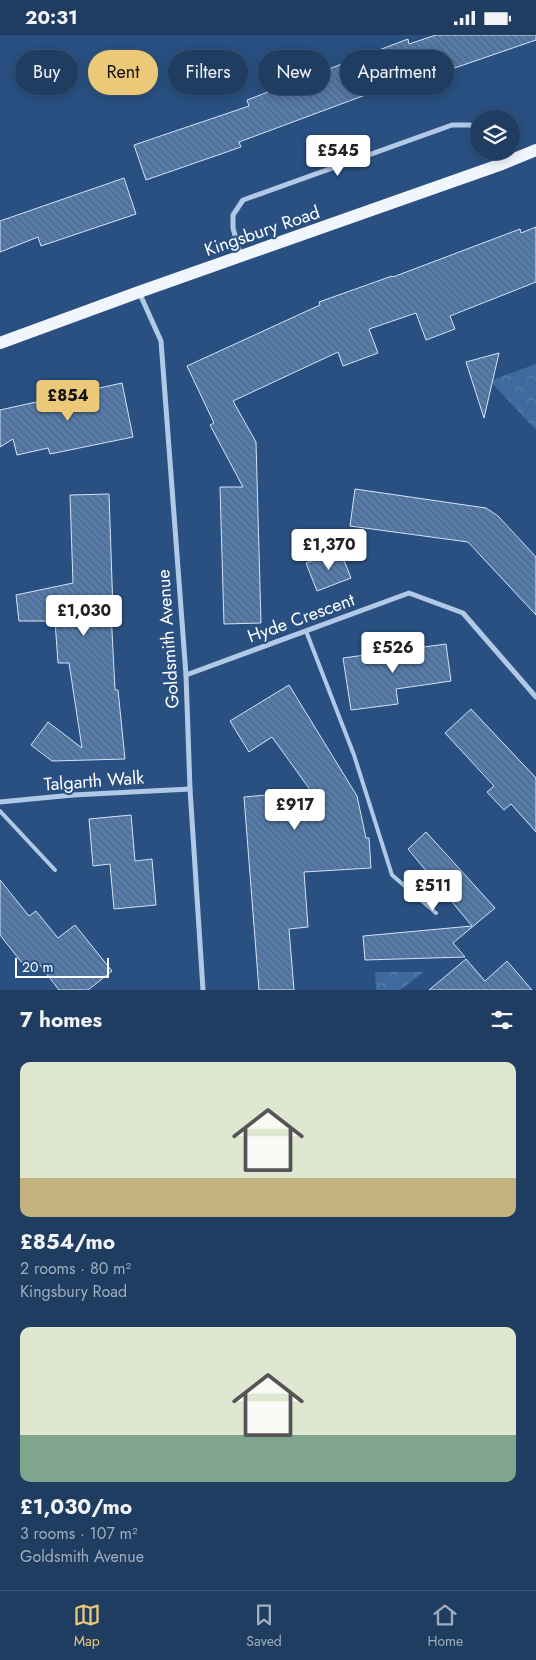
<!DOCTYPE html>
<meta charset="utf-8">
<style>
body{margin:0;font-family:Jost,sans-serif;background:#274367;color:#f1f3f6;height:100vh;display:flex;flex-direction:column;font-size:19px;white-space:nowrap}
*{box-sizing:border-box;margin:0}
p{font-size:16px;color:#a1adbd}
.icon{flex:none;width:28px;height:28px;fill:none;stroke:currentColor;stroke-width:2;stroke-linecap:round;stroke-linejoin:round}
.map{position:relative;height:955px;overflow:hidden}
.panel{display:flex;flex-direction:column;background:#1f3c61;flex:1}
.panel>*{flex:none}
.top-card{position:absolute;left:15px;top:15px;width:506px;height:45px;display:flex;gap:10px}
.fabs{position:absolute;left:470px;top:75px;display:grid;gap:10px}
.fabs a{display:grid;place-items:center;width:50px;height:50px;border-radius:50%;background:#1f3c61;box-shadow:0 2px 12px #0003,0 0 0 1px #3c5676;font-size:25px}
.scale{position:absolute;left:15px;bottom:12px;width:94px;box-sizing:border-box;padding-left:5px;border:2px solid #fff;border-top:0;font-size:14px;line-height:18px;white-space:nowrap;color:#fff;-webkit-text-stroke:4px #295081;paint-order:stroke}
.price{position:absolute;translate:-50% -42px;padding:0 11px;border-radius:5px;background:#fff;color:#222;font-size:16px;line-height:32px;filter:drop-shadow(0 1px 2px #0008)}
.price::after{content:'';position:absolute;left:50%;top:30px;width:15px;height:11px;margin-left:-8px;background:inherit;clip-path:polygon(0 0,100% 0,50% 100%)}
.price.on{background:#ecc978;color:#111}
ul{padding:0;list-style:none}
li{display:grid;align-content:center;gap:10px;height:265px;padding:0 20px}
li span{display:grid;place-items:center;height:155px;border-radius:10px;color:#555}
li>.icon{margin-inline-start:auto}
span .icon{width:90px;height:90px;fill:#fffc;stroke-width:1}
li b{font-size:21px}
h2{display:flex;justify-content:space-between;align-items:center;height:60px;padding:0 20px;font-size:21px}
.pill{padding:0 18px;border-radius:22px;background:#1f3c61;box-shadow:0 2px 12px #0003,0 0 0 1px #3c5676;font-size:18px;line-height:45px}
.pill.on{background:#ecc978;color:#111}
.status{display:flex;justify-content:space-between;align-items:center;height:35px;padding:0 25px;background:#1f3c61;direction:ltr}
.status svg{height:14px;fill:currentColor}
.menu{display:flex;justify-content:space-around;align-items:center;height:70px;border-top:1px solid #3c5676;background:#1f3c61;font-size:14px;color:#a1adbd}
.menu a{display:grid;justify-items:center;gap:2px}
.menu .on{color:#ecc978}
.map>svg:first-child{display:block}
.forest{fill:url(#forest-crowns)}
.building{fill:url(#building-back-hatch);stroke:#d4e3f5}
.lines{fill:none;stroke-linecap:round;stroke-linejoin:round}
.service{stroke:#b1c9e6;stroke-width:4}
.minor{stroke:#b1c9e6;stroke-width:5}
.primary{stroke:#f1f6fd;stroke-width:12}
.labels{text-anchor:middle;stroke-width:4;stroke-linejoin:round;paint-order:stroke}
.street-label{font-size:18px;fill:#fff;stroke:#295081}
</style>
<div class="status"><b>20:31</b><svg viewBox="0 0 49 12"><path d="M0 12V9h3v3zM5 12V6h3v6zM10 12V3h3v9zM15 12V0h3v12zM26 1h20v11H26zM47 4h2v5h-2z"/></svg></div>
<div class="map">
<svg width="536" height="955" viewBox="0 0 536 955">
<defs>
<pattern id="forest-crowns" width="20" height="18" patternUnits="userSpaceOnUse" patternTransform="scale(1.25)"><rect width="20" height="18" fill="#3e6a9e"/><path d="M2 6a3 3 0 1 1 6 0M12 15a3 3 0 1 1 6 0" fill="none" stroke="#5b80ad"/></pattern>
<pattern id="building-back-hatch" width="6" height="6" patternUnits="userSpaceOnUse" patternTransform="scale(1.25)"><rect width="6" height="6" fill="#567cab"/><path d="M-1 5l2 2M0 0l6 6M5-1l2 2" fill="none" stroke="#526680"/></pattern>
</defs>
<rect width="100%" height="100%" fill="#295081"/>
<g class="forest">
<polygon points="536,329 536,395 490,346"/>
<polygon points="375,937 424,937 400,955 376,955"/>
</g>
<g class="building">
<polygon points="436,0 536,0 536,5 440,38 438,33 239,107 241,112 146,145 134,110 249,71 247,65 408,4 409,9"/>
<polygon points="124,143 136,179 41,211 38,202 0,217 0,186"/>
<polygon points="536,192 536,247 450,281 455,294 426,305 416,278 369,294 378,318 343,331 338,317 233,366 256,407 261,588 224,589 220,452 243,452 210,390 214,388 187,331 320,270 319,267 392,241 393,242 520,194 521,198"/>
<polygon points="499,318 484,383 466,327"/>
<polygon points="122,348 133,402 50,419 48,413 17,420 13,404 0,412 0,375"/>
<polygon points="355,454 486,473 498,481 536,522 536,580 468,507 350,491"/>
<polygon points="109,459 113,576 111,576 115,655 118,655 125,724 52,726 31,710 48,687 82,713 69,628 58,628 55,586 19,586 16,560 73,548 70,460"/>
<polygon points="340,515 351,543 317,556 306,528"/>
<polygon points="446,609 451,646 396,654 398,669 351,675 343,623"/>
<polygon points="289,650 357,761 366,803 369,803 371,833 304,837 308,892 289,894 294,955 259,955 244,762 311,756 272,702 249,717 230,686"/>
<polygon points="471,674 536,743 536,797 511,769 504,775 487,757 494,751 445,698"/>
<polygon points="131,780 135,826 152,824 156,870 114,874 110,829 93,831 89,784"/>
<polygon points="426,797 495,873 453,908 465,922 365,925 363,901 472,891 408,814"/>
<polygon points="0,845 29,881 36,876 58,903 75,890 112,936 88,955 59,955 40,930 30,938 0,900"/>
<polygon points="466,924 485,946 507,926 532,955 429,955"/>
</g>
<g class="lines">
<g class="service">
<polyline points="306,596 354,720 392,840 436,878"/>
<polyline points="0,776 55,835"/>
</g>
<g class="minor">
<polyline points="494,116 502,128"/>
<polyline points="241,222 233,193 233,180 243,165 452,90 470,90 479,98"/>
<polyline points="139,257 161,306 186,640 190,754 203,955"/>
<polyline points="186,640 409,558 463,578 536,662"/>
<polyline points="0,767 73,760 190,754"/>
</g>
<polyline class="primary" points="0,308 139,257 502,129 536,115"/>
</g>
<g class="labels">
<g class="street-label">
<text transform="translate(262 196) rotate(-19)" y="6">Kingsbury Road</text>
<text transform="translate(301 583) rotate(-20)" y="6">Hyde Crescent</text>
<text transform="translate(168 604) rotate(-94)" y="6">Goldsmith Avenue</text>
<text transform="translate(94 746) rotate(-4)" y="6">Talgarth Walk</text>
</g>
</g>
</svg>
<div class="fabs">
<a><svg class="icon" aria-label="layers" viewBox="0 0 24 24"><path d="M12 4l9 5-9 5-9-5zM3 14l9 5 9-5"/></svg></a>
</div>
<div class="scale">20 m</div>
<b class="price" style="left:338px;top:142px">£545</b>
<b class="price on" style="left:68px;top:387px">£854</b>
<b class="price" style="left:329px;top:536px">£1,370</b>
<b class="price" style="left:84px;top:602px">£1,030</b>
<b class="price" style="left:393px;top:639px">£526</b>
<b class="price" style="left:295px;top:796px">£917</b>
<b class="price" style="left:433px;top:877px">£511</b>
<div class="top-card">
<a class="pill">Buy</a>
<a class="pill on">Rent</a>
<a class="pill">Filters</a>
<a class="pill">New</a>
<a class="pill">Apartment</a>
</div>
</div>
<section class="panel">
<h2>7 homes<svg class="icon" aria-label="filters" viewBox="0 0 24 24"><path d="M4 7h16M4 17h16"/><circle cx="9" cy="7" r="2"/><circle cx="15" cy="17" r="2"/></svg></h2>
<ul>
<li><span style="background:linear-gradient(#dfe7d0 75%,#c2b280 0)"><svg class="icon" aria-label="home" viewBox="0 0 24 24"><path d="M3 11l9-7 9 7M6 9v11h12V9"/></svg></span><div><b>£854/mo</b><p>2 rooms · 80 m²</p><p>Kingsbury Road</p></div></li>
<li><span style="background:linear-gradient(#dfe7d0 70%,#7fa58c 0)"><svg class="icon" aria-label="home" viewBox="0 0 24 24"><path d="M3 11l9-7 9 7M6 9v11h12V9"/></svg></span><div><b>£1,030/mo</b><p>3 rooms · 107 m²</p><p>Goldsmith Avenue</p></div></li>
</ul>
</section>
<nav class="menu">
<a class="on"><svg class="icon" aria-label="map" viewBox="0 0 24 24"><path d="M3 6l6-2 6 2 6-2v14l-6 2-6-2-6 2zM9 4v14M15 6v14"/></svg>Map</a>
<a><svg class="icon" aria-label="saved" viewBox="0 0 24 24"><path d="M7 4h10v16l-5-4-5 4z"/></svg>Saved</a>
<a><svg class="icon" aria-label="home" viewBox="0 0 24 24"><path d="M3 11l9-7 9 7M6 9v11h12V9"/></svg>Home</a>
</nav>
